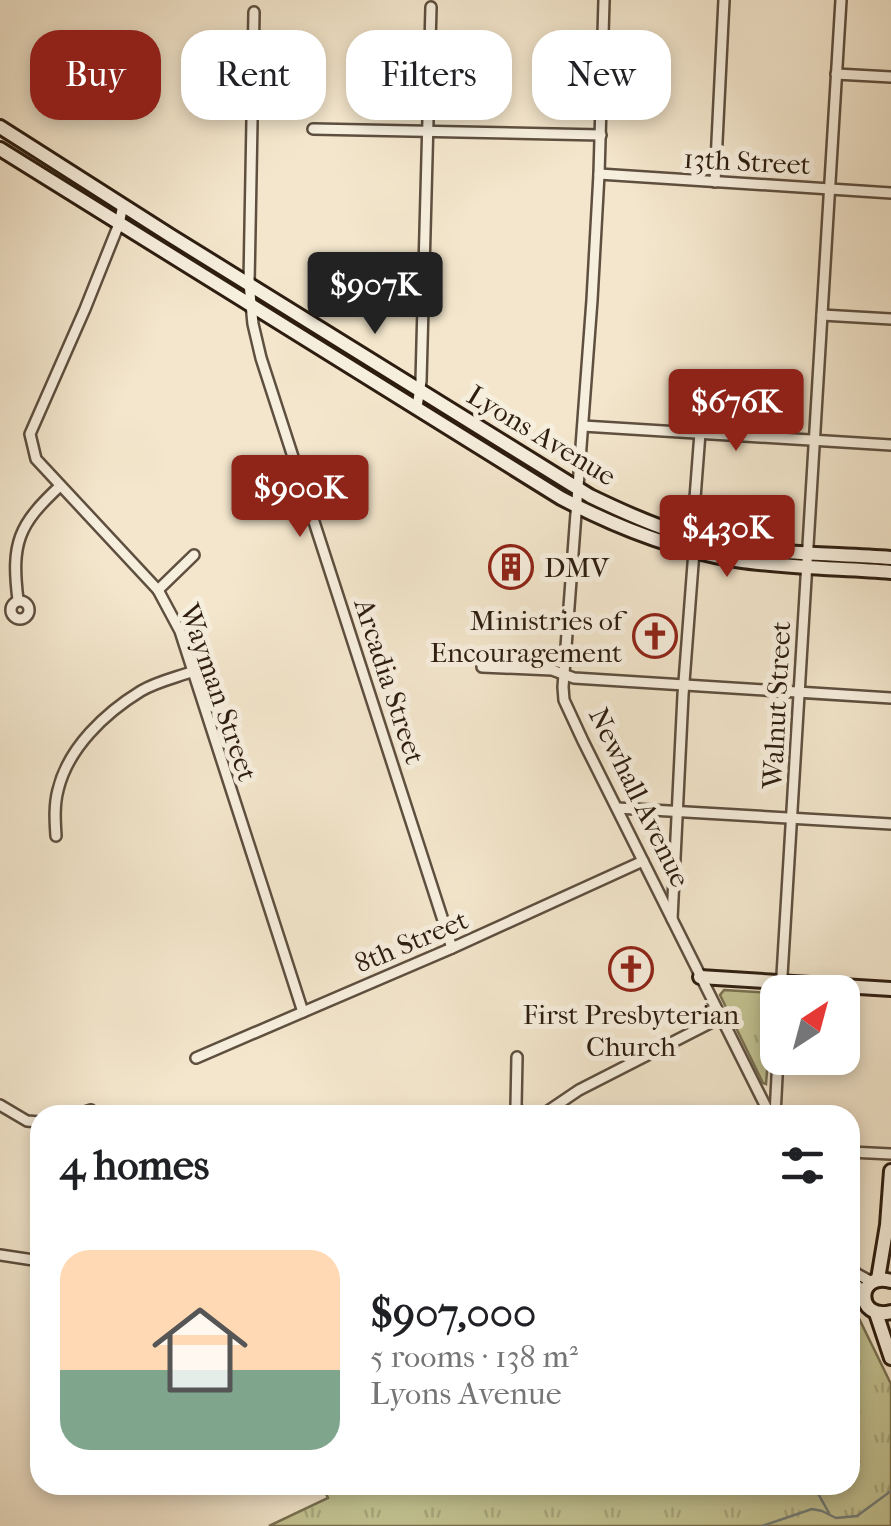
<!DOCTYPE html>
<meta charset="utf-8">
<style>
body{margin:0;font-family:"IM FELL French Canon",serif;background:#f2f2f2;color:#202124;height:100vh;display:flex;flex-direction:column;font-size:38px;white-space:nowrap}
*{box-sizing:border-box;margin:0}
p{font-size:32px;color:#757577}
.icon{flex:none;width:55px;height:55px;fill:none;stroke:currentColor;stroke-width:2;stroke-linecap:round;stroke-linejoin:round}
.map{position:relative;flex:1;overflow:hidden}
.sheet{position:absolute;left:30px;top:1105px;width:830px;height:390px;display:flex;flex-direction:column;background:#fff;border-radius:30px;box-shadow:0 5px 15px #0003}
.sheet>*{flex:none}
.guide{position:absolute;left:30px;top:30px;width:832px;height:90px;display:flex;gap:20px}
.needle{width:65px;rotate:36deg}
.tools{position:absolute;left:760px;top:975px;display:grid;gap:20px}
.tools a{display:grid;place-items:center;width:100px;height:100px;border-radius:20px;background:#fff;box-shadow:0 5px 15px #0003;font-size:50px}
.price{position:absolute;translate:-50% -85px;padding:0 22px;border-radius:10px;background:#8f2418;color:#fff;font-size:32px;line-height:65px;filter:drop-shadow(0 2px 5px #0008)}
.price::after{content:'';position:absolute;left:50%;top:60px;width:30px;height:22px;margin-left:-15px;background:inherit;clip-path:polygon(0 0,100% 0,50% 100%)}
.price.selected{background:#222;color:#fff}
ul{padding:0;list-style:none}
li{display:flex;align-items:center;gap:30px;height:250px;padding:0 30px}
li+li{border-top:2px solid #e0e0e0}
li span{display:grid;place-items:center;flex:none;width:280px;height:200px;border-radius:30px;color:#555}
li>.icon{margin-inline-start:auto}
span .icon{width:120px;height:120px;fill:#fffc;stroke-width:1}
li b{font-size:42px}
h2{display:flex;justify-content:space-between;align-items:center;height:120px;padding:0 30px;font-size:42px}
.chip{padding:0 35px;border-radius:30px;background:#fff;box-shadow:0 5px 15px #0003;font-size:35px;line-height:90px}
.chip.selected{background:#8f2418;color:#fff}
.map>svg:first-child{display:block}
.park{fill:url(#park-tufts);stroke:#787051;stroke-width:2.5}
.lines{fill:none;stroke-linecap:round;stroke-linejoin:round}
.stream{stroke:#727d7a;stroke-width:2.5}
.street-casing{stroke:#5e4f3f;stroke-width:14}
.secondary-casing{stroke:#2d1d10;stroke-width:18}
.street{stroke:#f7efde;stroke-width:9}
.secondary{stroke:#f7efde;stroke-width:12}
.labels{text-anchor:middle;stroke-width:10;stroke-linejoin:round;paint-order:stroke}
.street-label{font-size:28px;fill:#2d1d10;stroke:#f7efde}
.poi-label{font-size:28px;fill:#2d1d10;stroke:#f7efde;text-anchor:start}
</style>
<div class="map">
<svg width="891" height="1526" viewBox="0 0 891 1526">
<defs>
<pattern id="park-tufts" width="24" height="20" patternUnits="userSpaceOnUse" patternTransform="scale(2.5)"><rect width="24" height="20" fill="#c3c392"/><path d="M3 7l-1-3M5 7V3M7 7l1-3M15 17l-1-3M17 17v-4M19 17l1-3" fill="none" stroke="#a8a77d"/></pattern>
</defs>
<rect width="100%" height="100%" fill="#f3e6cc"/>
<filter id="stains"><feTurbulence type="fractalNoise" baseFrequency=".002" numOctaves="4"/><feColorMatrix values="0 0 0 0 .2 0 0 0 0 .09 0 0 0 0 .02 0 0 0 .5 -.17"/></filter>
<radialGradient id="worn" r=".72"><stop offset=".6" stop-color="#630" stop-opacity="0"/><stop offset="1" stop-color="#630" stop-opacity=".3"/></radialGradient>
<g class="park">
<polygon points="724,990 771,993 773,996 766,1084 763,1083 720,995"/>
<polygon points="850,1300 891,1384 891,1526 269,1526 328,1498 322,1485 850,1485"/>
</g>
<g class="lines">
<g class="stream">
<polyline points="801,1485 816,1490 829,1513"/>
<polyline points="762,1526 812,1509 822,1511 836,1518 857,1516 891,1491"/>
</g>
<g class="street-casing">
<g id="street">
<polyline points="604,0 599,174 592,300 563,687 564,700 583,741 770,1115"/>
<polyline points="254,12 249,283 253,324 261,358 452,948"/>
<polyline points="836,74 891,77"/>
<polyline points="313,129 601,135"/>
<polyline points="599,174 891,193"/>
<polyline points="715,182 724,0"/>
<polyline points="123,205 119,224 85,309 30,434 36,459 158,590 180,631 303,1012"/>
<polyline points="822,315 891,319"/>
<polyline points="417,407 421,381 431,7"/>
<polyline points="583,426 891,445"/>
<polyline points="158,590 194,555"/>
<path d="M18,600C11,543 18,525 60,486"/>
<circle cx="20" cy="610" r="9"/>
<polyline points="482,667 552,670 574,678 891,698"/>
<polyline points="617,808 891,824"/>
<path d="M56,836C55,821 54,805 58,790C68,748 105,713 141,691C156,682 174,678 191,672"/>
<polyline points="672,919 683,695 694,551 692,537 700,433"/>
<polyline points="781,992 841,0"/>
<polyline points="517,1057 516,1106 521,1115"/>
<polyline points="196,1058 452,948 643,861"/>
<polyline points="0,1105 27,1121 40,1122"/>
<polyline points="76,1115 91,1110"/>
<polyline points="542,1115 579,1090 720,1018"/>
<polyline points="775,1115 778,1058"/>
<polyline points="37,1122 40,1140"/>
<polyline points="850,1152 891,1154"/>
<polyline points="0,1255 40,1261"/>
<polyline points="850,1266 857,1274 872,1282"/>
<polyline points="850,1277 864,1293"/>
</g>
</g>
<g class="secondary-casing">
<g id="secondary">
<path d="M0,127L171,236L590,496C623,512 656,527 691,537C755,555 825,553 891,558"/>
<path d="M0,149L561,498C616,527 674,550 736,560C787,568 840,568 891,572"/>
<polyline points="700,977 891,989"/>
<polyline points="878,1279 887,1225 891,1171"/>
<path d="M891,1281C856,1271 855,1321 891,1312"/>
<polyline points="876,1313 891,1358"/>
</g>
</g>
<use href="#street" class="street"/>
<use href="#secondary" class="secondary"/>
</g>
<defs>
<g id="building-ring" transform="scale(2.25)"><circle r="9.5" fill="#f7efde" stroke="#8f2418" stroke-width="1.5"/><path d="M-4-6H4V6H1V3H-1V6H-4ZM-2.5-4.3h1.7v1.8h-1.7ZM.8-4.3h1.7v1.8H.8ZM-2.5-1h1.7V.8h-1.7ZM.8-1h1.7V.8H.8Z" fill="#8f2418"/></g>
<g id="church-ring" transform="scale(2.25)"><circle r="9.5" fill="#f7efde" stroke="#8f2418" stroke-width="1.5"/><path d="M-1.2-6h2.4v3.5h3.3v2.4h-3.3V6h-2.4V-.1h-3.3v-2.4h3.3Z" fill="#8f2418"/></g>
</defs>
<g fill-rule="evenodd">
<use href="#building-ring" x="511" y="567"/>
<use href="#church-ring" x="655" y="636"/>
<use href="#church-ring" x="631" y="969"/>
</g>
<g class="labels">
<g class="street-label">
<text transform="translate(747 161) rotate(3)" y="10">13th Street</text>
<text transform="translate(542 435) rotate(31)" y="10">Lyons Avenue</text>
<text transform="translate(390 681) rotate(72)" y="10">Arcadia Street</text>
<text transform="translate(219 692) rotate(71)" y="10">Wayman Street</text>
<text transform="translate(776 705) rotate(-87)" y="10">Walnut Street</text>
<text transform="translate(640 797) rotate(64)" y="10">Newhall Avenue</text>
<text transform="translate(411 941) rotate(-23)" y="10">8th Street</text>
</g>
<g class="poi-label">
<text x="544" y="577">DMV</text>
<text x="622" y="630" text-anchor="end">Ministries of<tspan x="622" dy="32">Encouragement</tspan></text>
<text x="631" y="1024" text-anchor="middle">First Presbyterian<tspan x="631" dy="32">Church</tspan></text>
</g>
</g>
<rect width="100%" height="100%" filter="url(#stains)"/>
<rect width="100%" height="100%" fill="url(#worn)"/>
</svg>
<div class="tools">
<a><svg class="needle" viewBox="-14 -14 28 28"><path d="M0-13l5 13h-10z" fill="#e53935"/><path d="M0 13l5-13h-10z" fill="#757577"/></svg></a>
</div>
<b class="price selected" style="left:375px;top:337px">$907K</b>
<b class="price" style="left:736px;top:454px">$676K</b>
<b class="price" style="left:300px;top:540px">$900K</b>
<b class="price" style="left:727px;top:580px">$430K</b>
<div class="guide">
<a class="chip selected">Buy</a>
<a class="chip">Rent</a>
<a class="chip">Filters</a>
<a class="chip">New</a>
</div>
<section class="sheet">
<h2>4 homes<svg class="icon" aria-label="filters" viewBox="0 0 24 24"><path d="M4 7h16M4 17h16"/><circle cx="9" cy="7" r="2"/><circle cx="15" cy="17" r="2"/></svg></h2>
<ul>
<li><span style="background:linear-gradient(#ffd9b3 60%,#7fa58c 0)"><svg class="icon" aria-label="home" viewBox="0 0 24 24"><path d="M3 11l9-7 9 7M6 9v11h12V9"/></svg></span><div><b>$907,000</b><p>5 rooms · 138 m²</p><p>Lyons Avenue</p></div></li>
</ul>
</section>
</div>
